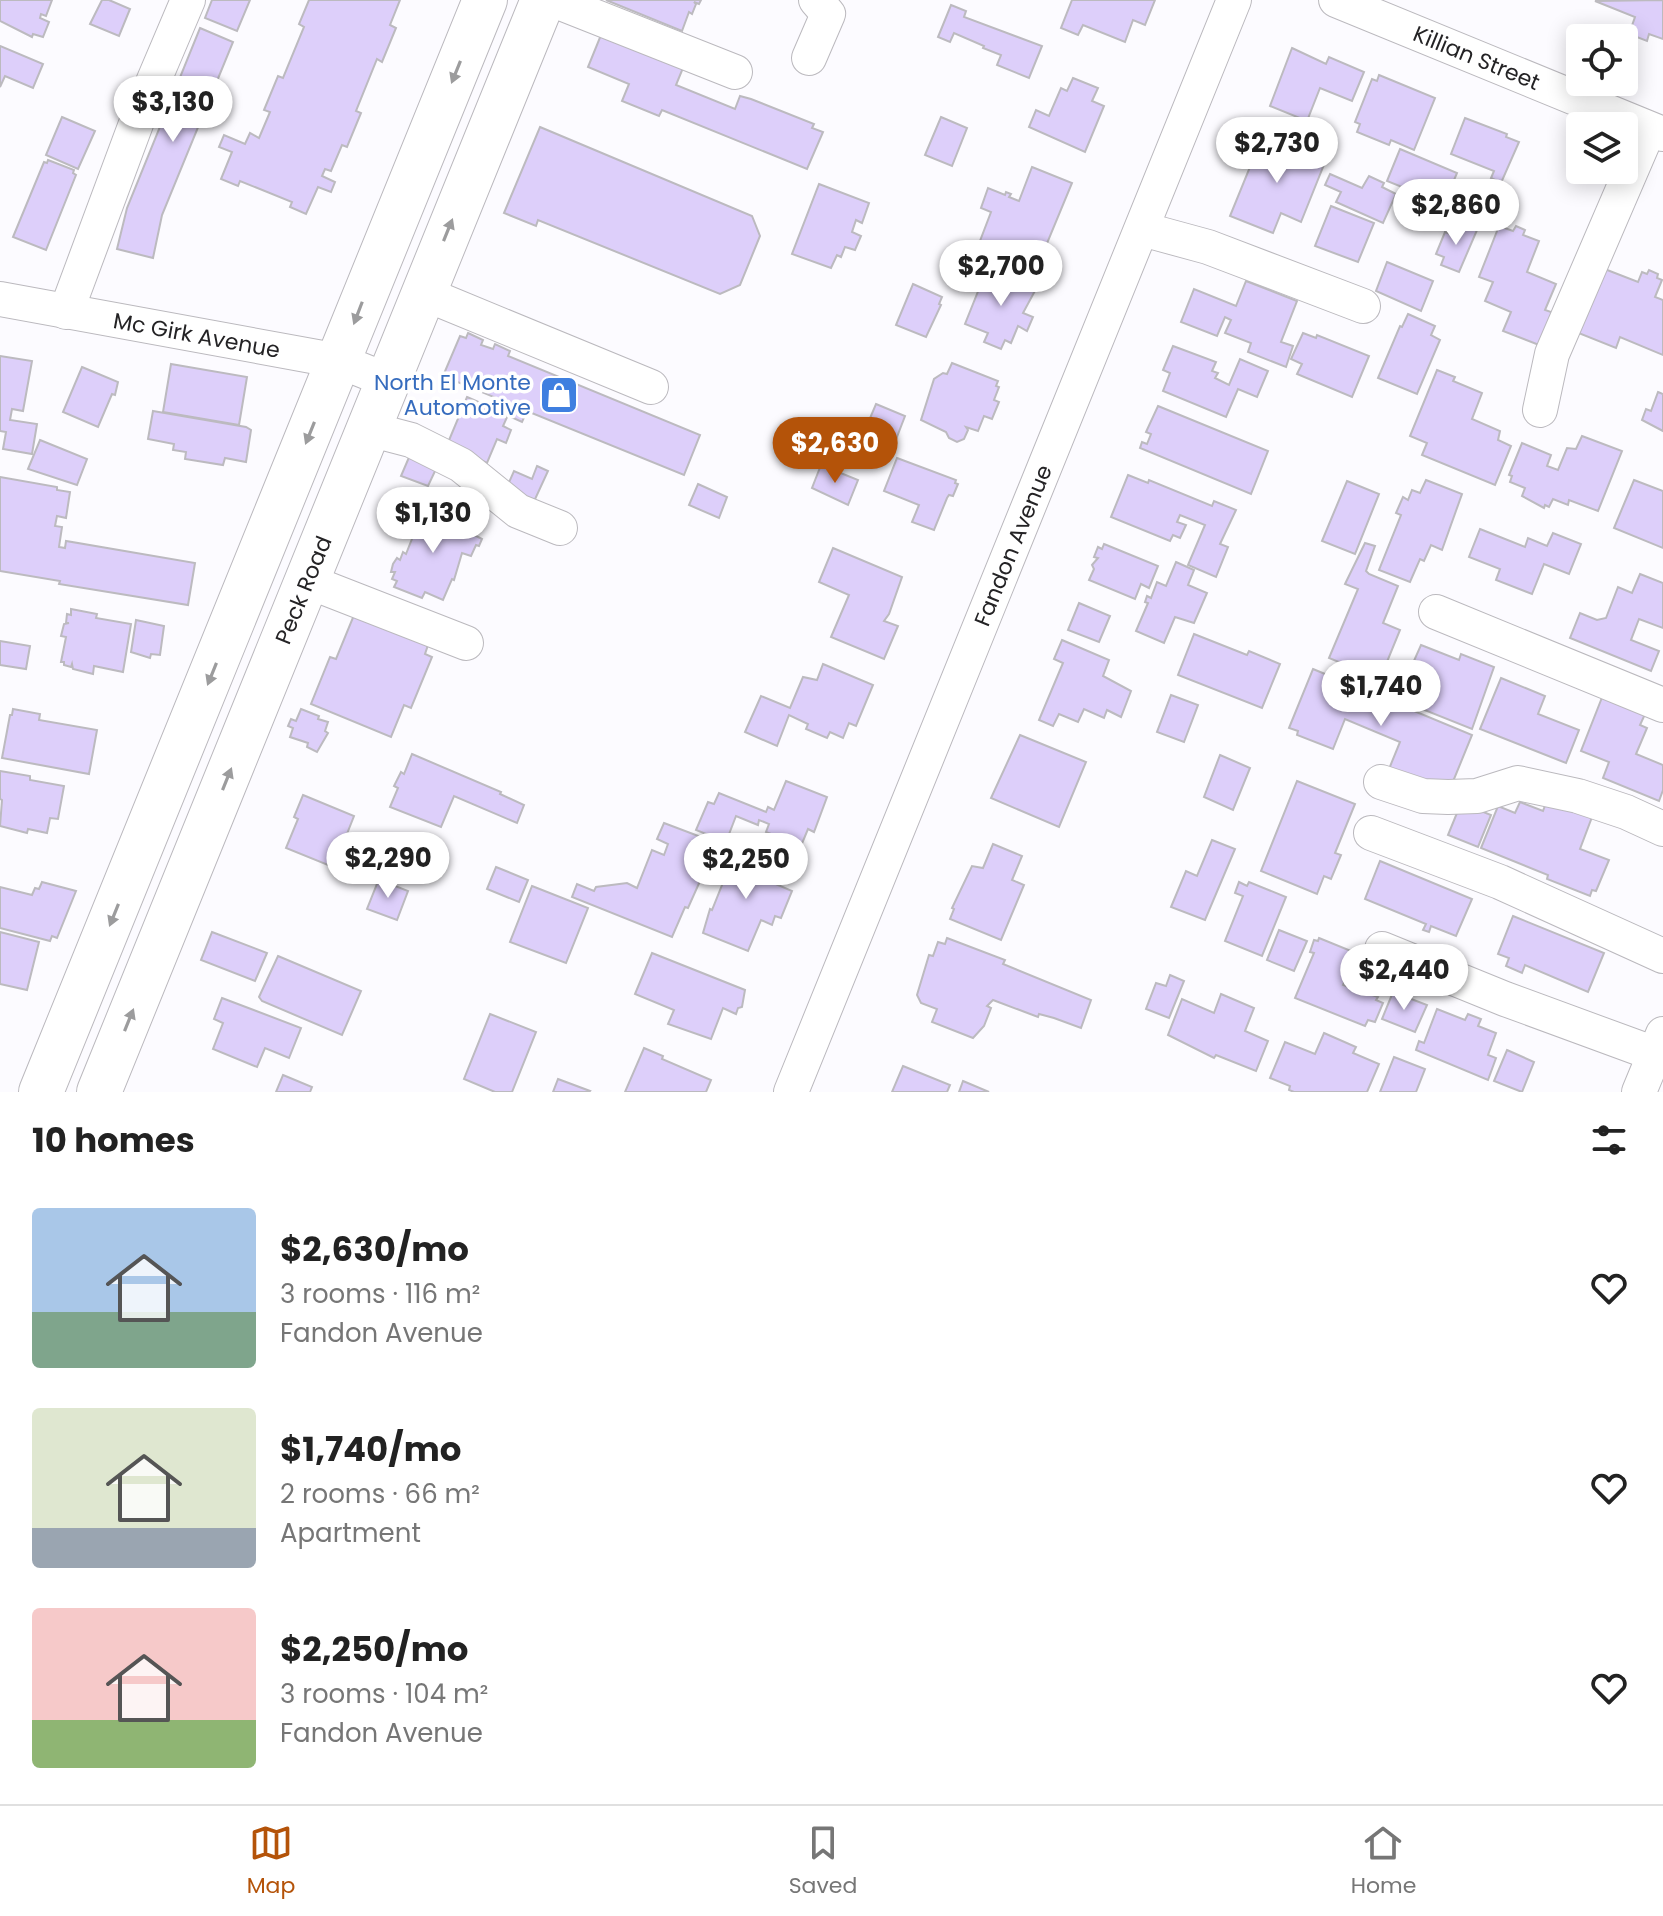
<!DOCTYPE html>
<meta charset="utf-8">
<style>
body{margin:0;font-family:Poppins,sans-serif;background:#f2f2f2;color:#222;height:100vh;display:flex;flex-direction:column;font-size:30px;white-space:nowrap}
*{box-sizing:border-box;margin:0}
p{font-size:26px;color:#767676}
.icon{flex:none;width:44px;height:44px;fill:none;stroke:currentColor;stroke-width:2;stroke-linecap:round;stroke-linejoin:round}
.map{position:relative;height:1092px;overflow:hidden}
.side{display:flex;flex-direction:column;background:#fff;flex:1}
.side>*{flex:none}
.tools{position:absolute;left:1566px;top:24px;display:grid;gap:16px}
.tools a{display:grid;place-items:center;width:72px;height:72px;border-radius:8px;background:#fff;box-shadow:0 4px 20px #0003;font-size:40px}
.price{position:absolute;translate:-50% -68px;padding:0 18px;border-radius:28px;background:#fff;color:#222;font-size:26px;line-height:52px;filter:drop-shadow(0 2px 4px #0008)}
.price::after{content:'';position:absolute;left:50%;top:48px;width:24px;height:18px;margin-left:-12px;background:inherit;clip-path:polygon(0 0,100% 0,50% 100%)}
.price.current{background:#b45309;color:#fff}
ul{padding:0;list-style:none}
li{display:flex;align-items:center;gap:24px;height:200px;padding:0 32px}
li span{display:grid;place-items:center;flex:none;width:224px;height:160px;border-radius:8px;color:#555}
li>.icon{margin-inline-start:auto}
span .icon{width:96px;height:96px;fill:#fffc;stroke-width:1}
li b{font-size:34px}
h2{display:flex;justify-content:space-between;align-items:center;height:96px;padding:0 32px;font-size:34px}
.tab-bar{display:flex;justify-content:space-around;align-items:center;height:112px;border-top:2px solid #e0e0e0;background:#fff;font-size:22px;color:#767676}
.tab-bar a{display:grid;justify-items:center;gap:4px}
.tab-bar .current{color:#b45309}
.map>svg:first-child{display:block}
.building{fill:#ddcffa;stroke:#bcbabf;stroke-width:2}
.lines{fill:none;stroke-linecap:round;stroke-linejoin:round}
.minor-casing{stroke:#bbb9be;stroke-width:36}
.major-casing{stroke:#bbb9be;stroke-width:46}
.minor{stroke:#fff;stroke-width:34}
.major{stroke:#fff;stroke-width:44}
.oneway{fill:#9c9c9d}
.labels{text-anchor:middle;stroke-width:7;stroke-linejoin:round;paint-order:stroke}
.street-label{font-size:22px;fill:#242325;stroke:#fff}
.shop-label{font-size:22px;fill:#366cbe;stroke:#fff;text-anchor:end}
</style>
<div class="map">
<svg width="1663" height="1092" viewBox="0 0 1663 1092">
<rect width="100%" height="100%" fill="#fcfbff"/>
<g class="building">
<polygon points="0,0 52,0 46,16 41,14 40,18 49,22 43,37 33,34 32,37 0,21"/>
<polygon points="102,0 109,0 130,9 119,36 90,24"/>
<polygon points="212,0 250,0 237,31 205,18"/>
<polygon points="309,0 400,0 390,25 396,28 382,62 377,59 356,111 361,113 347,147 342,145 331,171 325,169 322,176 335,182 331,192 318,187 306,214 290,207 292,202 240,181 238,186 221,179 232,152 219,147 224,135 245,144 250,133 259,138 270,112 264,110 278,76 283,78 304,27 299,24"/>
<polygon points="606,0 701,0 699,4 694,2 696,4 692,14 689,12 682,31"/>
<polygon points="1072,0 1155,0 1145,25 1133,20 1125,42 1083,25 1078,35 1061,28"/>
<polygon points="1663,0 1663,39 1649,34 1647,41 1629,34 1635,17 1595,1"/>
<polygon points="951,5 966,11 964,17 1042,46 1029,78 997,65 1001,55 983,48 984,46 954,33 950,42 938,37"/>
<polygon points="200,28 233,42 162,215 153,258 117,249 127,208"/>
<polygon points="603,30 685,63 676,85 735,109 740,96 751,99 814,124 812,128 823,132 807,169 662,110 659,116 622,101 629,84 588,67"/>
<polygon points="0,46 43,64 33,88 5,76 0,87"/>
<polygon points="1292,48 1326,64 1329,57 1364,72 1352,101 1320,88 1307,121 1270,106"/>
<polygon points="1379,75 1435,98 1414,150 1391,140 1389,145 1357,132 1360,124 1355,122 1372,79 1377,81"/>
<polygon points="1073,78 1098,88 1092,101 1104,106 1085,152 1029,127 1036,110 1049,116 1061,88 1067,91"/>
<polygon points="62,117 95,131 78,169 46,155"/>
<polygon points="941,117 967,128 952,166 925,155"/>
<polygon points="1465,118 1507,134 1506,137 1519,142 1501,183 1491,178 1494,171 1451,154"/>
<polygon points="540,127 752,216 760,236 740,285 720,294 538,220 536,226 504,213"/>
<polygon points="1263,135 1325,162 1301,222 1281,213 1273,233 1230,216"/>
<polygon points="1400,149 1457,173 1444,204 1387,181"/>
<polygon points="48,160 74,170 73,173 76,175 46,250 13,237 44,162 47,163"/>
<polygon points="1032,167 1072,183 1038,265 980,241 991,212 981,208 988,188 1005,195 1006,192 1011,194 1009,197 1019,201"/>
<polygon points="1330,174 1362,188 1369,176 1384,183 1382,187 1396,194 1383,223 1336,202 1341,192 1325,185"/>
<polygon points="819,184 869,203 862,223 856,220 852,232 861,236 855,250 845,247 841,257 837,255 831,268 792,254"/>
<polygon points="1331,206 1374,223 1358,262 1315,246"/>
<polygon points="1458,223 1477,230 1459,272 1441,265 1444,257 1436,254 1445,232 1453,235"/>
<polygon points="1499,226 1513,231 1516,226 1525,230 1523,235 1539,241 1527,272 1556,284 1545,310 1554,313 1539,345 1503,331 1511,312 1485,301 1493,282 1479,277"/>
<polygon points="1387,262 1433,281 1421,311 1376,291"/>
<polygon points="1602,268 1638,282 1642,272 1647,274 1649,270 1658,274 1657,278 1662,280 1655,297 1663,300 1663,355 1620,337 1616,348 1576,332"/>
<polygon points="987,269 1037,287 1023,313 1033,317 1027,331 1018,326 1011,343 1005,340 1001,349 984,342 988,333 965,324"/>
<polygon points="1246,281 1297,301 1281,342 1293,346 1286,367 1248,352 1251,343 1225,333 1231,320 1225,317 1217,336 1181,322 1194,289 1236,306"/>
<polygon points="913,284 942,297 939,304 941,305 926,337 896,325"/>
<polygon points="1408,314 1435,326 1431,335 1440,340 1417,394 1378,378 1400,326 1402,327"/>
<polygon points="468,333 483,340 481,345 493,349 495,344 510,351 508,356 700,435 684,475 527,411 522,422 509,416 513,405 443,376 460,336 466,338"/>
<polygon points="1303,333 1316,338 1317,335 1369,356 1352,397 1297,374 1302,364 1291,359"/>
<polygon points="1173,346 1216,362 1212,371 1218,373 1215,378 1229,385 1240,359 1268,371 1257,397 1238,389 1226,417 1163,391 1170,373 1163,370"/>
<polygon points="0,356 32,361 23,411 12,409 10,420 37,424 32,454 3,449 6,432 0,431"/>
<polygon points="952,363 998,381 996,386 999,387 994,400 999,402 992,419 984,416 978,431 966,427 968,430 964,439 957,442 949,438 946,432 921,420 934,379 943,373 947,374"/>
<polygon points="171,364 247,377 239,425 163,412"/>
<polygon points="82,367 118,382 115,395 112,394 98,427 63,412"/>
<polygon points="1437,370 1455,377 1453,381 1482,393 1472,419 1500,431 1498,440 1511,446 1495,485 1422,455 1427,443 1410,436"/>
<polygon points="1658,392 1663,394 1663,431 1642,420 1646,409 1651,411"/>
<polygon points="467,397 508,415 503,426 511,430 506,443 497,439 487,463 447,445"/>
<polygon points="876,404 905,416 895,442 865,430"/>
<polygon points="1158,406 1268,451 1251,494 1140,448 1142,442 1147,444 1151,434 1146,432"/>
<polygon points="153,411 246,427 251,430 246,462 225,458 223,465 185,459 186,452 173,450 174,444 148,439"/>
<polygon points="1582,436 1622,451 1598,511 1569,500 1568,505 1553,499 1549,507 1545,505 1544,508 1522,496 1525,488 1510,482 1512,476 1509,475 1522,443 1551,455 1547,466 1558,470 1567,448 1576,449"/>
<polygon points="40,440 87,459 77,485 28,469"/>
<polygon points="413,448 436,469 428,486 401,476"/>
<polygon points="897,458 956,480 955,483 958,484 953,496 949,495 947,498 934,530 912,522 919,505 884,491"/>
<polygon points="821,465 858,480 848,505 812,488"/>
<polygon points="537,466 548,471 531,508 503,496 514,471 532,479"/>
<polygon points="1128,475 1148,483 1149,480 1212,506 1214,501 1236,510 1220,544 1228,547 1216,577 1188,565 1205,525 1180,515 1177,522 1186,525 1180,538 1173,535 1170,541 1111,517"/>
<polygon points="0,477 57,487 57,490 70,492 66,518 57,516 55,526 62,527 59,547 65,548 66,541 195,563 188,605 59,584 60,581 0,571"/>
<polygon points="1426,480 1462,494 1442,550 1431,545 1424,561 1420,559 1410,582 1379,570 1401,515 1396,513 1403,497 1408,500 1412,490 1420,493"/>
<polygon points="1634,480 1663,491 1663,548 1614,528"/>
<polygon points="1347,481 1379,494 1355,554 1322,541"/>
<polygon points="698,484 727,497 719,518 689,505"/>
<polygon points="425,506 461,520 459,527 482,539 479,546 476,545 471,556 462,553 454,580 452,579 443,600 425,592 422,598 394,587 397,581 392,579 395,572 391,572 393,564 397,558 400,560 403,552 406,554"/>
<polygon points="1480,529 1525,547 1528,538 1547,546 1553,533 1581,544 1569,574 1544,564 1532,594 1496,580 1500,569 1469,557"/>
<polygon points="1365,543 1375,546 1366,571 1369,574 1398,586 1383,623 1400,630 1380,679 1329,658 1358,589 1345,584"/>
<polygon points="1104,544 1158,566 1149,588 1141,584 1135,599 1089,580 1094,569 1092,565 1098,558 1094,557 1098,547 1102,549"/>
<polygon points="833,548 902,577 889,614 884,621 898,626 884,659 831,637 849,595 819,582"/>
<polygon points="1176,562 1194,570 1188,585 1207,593 1194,623 1175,617 1164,643 1136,631 1148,603 1145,602 1147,596 1151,598 1157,582 1166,586"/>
<polygon points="1640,574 1663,583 1663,628 1639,619 1631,640 1659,651 1651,671 1570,638 1580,613 1597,620 1606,618 1618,587 1632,593"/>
<polygon points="1079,603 1110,616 1099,642 1068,630"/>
<polygon points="71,609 97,614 96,618 131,624 123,672 94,666 93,674 73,669 72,664 71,667 64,665 64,662 61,662 66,637 61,636 64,624 69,623 66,623 67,614 71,615"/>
<polygon points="354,615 428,645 425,654 432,657 411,708 404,705 391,737 311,704 330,657 336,659"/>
<polygon points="136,620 164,626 160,655 151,654 150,658 131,652"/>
<polygon points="1194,634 1247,655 1249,651 1280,664 1262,708 1178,675"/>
<polygon points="1062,640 1109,660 1103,676 1131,691 1121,717 1107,710 1104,718 1084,709 1078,722 1059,714 1053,726 1039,720 1063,663 1054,659"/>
<polygon points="0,641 30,646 26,669 0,665"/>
<polygon points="1421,645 1459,660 1461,654 1494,667 1472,729 1397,699"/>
<polygon points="823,664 873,685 856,726 849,723 843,738 830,732 827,738 806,729 808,724 789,715 777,746 745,732 761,696 790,708 803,677 817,680"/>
<polygon points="1313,669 1472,735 1452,784 1430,786 1389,769 1400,742 1345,719 1333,749 1297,735 1298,731 1289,728"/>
<polygon points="1501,678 1545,696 1538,714 1579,730 1566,763 1480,729"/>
<polygon points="1171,695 1198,705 1184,742 1157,732"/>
<polygon points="1603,695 1646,712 1640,725 1647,728 1636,754 1663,765 1663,790 1659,801 1603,778 1609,762 1581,751"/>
<polygon points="13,709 40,714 39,720 97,730 89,774 2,758 10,715 12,715"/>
<polygon points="301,709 319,716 318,719 328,722 325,731 328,733 317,752 307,747 308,743 290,737 293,728 288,726 291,719 296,721"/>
<polygon points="1020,735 1086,762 1059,827 991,798"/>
<polygon points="412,754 501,792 500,794 524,805 517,823 454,796 441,827 390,807 398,788 394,786 401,772 404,774"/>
<polygon points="1220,755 1250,768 1233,810 1204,797"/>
<polygon points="0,771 30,776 30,780 64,786 58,819 50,818 47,833 28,829 27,833 0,826 2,800 0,799"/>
<polygon points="786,781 827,797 814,832 808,829 801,846 766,832 769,824 759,820 758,825 736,816 726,842 696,830 708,802 714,804 719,793 766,812 768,807 774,810"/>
<polygon points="1297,781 1355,804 1335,853 1341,855 1331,879 1324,876 1317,894 1261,871"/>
<polygon points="303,795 354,816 341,849 367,859 360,878 286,848 298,819 294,817"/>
<polygon points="1547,800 1592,817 1580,849 1609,860 1596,891 1592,890 1590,896 1547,879 1548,875 1481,848 1498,806 1515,813 1520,802 1543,811"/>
<polygon points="1461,803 1491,815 1478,847 1448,835"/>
<polygon points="664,823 717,843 688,908 685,907 672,937 572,897 577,884 594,891 596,887 627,883 637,888 652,850 664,855 668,844 657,839"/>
<polygon points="1212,840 1235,849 1205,920 1171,907 1186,871 1197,876"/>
<polygon points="993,844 1022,856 1012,880 1024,885 1001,940 950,919 954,909 952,908 972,866 983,868"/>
<polygon points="736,850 777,867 771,882 792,891 781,918 775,916 772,925 761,920 748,951 703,933 710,909 712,910 726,875 723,874 727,866 729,867"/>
<polygon points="1380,861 1472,899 1456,936 1431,926 1429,932 1423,930 1426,924 1365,899"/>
<polygon points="496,867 528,880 519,902 487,889"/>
<polygon points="379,879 385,882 386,879 391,881 390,884 408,891 397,920 367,909"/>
<polygon points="42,882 76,891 57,938 52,936 50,941 0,928 0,887 32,895 35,888 39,889"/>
<polygon points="1239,882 1247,886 1249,882 1286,897 1262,956 1225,941 1243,896 1235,893"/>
<polygon points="532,886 588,908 566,963 510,942"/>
<polygon points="1513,916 1604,953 1588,992 1525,965 1522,973 1506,966 1509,958 1498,954"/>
<polygon points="1279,930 1307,941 1294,971 1267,960"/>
<polygon points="0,932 39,942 27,990 0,984"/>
<polygon points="212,932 267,953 255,981 201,960"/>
<polygon points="947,938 1005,960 1003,964 1091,1000 1081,1028 1054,1018 1039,1014 1038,1017 993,1000 987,1006 991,1008 984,1026 973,1038 932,1022 937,1009 921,1003 917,995 929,955 933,956 938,942 945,944"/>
<polygon points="1319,938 1356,953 1352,964 1356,966 1353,973 1349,972 1343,985 1378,997 1376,1000 1383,1003 1375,1022 1368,1020 1365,1026 1295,998 1314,953 1310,952 1314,940 1318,941"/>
<polygon points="652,953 745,990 742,1007 738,1008 736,1014 723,1008 711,1039 668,1024 674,1010 635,994"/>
<polygon points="278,956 361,991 342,1035 262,1001 259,997"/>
<polygon points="1170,975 1184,981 1169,1018 1146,1009 1156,983 1166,986"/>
<polygon points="1393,992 1427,1005 1415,1032 1382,1019"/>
<polygon points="1221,994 1254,1008 1245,1031 1268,1041 1256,1071 1216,1055 1214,1058 1168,1035 1182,999 1214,1013"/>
<polygon points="222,998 301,1028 289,1058 265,1048 257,1067 213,1049 223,1023 214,1019"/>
<polygon points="1437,1009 1465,1020 1468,1014 1481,1019 1478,1026 1496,1033 1488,1055 1496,1058 1488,1080 1416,1050 1419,1041 1424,1043"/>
<polygon points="490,1014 536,1032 512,1092 495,1092 464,1079"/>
<polygon points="1324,1033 1356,1047 1353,1053 1379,1064 1367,1092 1294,1092 1289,1090 1290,1086 1270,1078 1285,1042 1315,1054"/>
<polygon points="644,1048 663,1056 662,1059 711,1080 706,1092 625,1092"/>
<polygon points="1507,1050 1534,1062 1522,1092 1494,1081"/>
<polygon points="1394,1057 1425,1069 1416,1092 1380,1092"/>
<polygon points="903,1066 950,1085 947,1092 892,1092"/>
<polygon points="283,1075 312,1087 310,1092 276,1092"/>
<polygon points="558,1079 590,1091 589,1092 553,1092"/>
<polygon points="963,1081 989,1092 959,1092"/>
</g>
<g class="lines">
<g class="minor-casing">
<g id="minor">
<polyline points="553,0 735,72"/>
<path id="s1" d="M1336,0L1663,134"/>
<polyline points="809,58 828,14 816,0"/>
<polyline points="1142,229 1208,247 1363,306"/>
<polyline points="423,293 651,387"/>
<path id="s2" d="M0,299L339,361L389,381"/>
<polyline points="66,312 140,113 188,0"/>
<polyline points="1540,410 1552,354 1649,129"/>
<polyline points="369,429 411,440 461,465 518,511 560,528"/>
<polyline points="307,581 466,643"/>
<polyline points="1436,612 1663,705"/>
<polyline points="1381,782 1423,796 1448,797 1477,796 1518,783 1578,796 1626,812 1663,829"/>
<polyline points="1371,833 1500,882 1663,956"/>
<polyline points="1382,949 1505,999 1655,1054"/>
<path id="s3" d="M791,1092L1234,0"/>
<polyline points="1639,1092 1663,1034"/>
</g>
</g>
<g class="major-casing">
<g id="major">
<polyline points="41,1092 485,0"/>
<path id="s4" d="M99,1092L543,0"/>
</g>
</g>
<use href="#minor" class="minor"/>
<use href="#major" class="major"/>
</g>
<defs><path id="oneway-solid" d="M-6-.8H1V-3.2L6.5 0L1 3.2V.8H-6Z" transform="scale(2)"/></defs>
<g class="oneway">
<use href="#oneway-solid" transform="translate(456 72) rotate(112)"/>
<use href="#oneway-solid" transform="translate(448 230) rotate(-68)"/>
<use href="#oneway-solid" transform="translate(358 313) rotate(111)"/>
<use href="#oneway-solid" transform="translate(310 433) rotate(112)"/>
<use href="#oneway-solid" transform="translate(212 674) rotate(112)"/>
<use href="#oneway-solid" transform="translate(227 779) rotate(-68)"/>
<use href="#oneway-solid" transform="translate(114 915) rotate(112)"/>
<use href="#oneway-solid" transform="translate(129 1020) rotate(-68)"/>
</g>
<defs>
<g id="shop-square" transform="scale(2)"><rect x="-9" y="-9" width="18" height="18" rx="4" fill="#3f7fe0" stroke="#fff"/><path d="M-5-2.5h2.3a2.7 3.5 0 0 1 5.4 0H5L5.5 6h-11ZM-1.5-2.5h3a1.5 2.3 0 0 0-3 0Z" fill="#fff"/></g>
</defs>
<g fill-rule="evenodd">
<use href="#shop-square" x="559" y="395"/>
</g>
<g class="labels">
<g class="street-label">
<text dy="8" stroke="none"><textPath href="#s1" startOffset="152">Killian Street</textPath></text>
<text dy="8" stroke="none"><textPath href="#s2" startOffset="200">Mc Girk Avenue</textPath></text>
<text dy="8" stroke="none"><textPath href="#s3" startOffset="590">Fandon Avenue</textPath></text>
<text dy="8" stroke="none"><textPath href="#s4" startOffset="542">Peck Road</textPath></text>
</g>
<g class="shop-label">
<text x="531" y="390">North El Monte<tspan x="531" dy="25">Automotive</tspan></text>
</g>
</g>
</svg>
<div class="tools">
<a><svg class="icon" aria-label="locate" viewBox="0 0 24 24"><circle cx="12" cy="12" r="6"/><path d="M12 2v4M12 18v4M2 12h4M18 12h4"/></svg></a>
<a><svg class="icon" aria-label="layers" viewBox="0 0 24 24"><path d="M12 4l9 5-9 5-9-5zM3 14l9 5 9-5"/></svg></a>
</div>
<b class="price" style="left:173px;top:144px">$3,130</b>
<b class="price" style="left:1277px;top:185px">$2,730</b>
<b class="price" style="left:1456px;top:247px">$2,860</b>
<b class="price" style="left:1001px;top:308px">$2,700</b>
<b class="price current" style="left:835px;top:485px">$2,630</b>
<b class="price" style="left:433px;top:555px">$1,130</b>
<b class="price" style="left:1381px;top:728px">$1,740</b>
<b class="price" style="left:388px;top:900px">$2,290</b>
<b class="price" style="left:746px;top:901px">$2,250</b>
<b class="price" style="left:1404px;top:1012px">$2,440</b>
</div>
<section class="side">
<h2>10 homes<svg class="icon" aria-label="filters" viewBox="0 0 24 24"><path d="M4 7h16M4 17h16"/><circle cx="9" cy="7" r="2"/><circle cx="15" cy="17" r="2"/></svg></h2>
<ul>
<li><span style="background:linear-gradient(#a9c7e8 65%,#7fa58c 0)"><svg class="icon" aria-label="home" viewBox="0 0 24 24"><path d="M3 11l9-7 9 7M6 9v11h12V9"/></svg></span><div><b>$2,630/mo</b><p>3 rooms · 116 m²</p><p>Fandon Avenue</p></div><svg class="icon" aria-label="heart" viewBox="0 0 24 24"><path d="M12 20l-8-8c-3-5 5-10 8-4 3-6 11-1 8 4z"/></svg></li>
<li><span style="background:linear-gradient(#dfe7d0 75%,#9aa5b1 0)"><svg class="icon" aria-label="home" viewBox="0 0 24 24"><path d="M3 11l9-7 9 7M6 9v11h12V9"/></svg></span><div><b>$1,740/mo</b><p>2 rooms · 66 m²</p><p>Apartment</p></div><svg class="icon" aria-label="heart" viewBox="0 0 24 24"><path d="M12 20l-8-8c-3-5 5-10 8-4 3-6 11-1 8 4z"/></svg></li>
<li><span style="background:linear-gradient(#f6c9c9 70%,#8fb573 0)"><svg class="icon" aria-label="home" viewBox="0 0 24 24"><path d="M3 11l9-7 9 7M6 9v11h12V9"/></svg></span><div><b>$2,250/mo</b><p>3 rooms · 104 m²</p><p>Fandon Avenue</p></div><svg class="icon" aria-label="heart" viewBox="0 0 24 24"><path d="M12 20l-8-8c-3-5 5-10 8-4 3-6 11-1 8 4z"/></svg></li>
</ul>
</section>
<nav class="tab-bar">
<a class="current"><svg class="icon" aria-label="map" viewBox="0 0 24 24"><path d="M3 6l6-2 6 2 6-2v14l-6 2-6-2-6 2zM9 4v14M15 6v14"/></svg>Map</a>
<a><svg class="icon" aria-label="saved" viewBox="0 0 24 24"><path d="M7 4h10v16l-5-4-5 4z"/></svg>Saved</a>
<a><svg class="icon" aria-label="home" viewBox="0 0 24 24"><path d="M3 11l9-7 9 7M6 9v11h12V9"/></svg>Home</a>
</nav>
